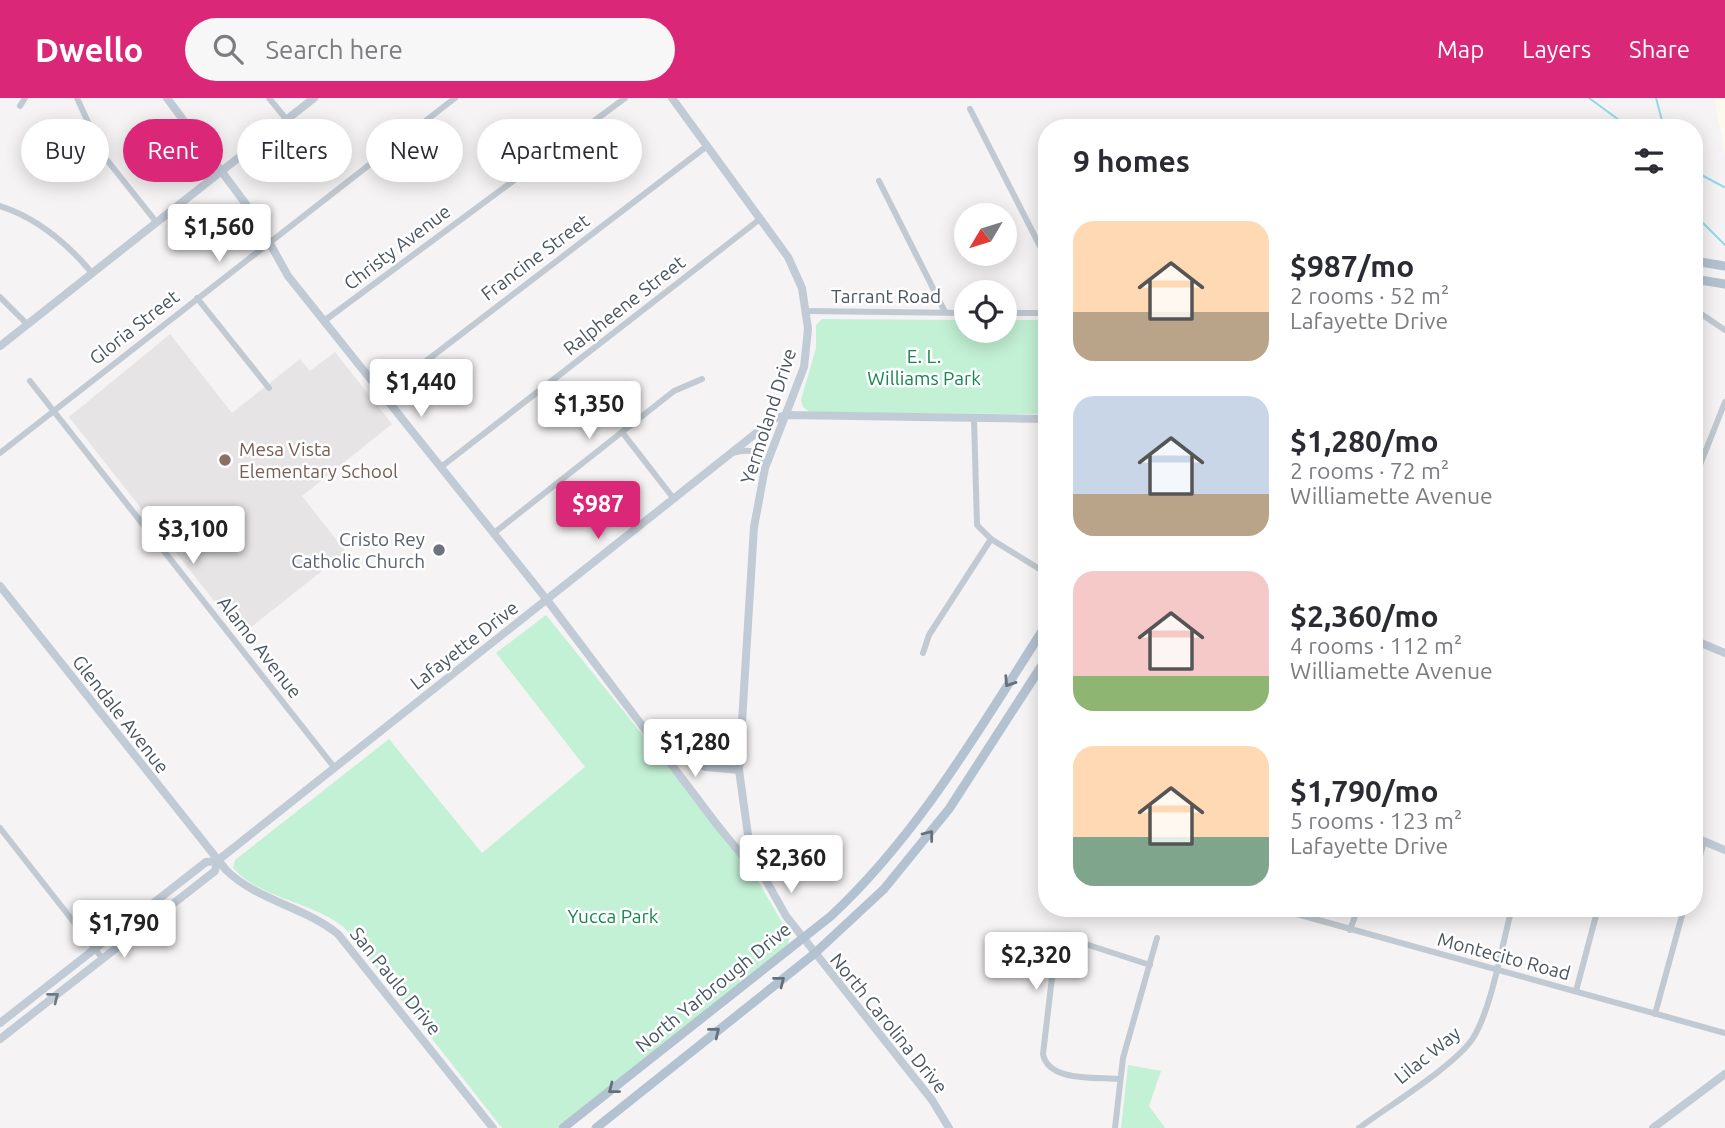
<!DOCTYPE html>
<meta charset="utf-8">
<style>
body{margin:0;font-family:Ubuntu,sans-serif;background:#f7f7f7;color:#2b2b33;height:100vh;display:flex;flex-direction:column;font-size:26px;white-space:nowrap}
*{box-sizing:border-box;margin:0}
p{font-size:23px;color:#7c7c81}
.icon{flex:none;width:38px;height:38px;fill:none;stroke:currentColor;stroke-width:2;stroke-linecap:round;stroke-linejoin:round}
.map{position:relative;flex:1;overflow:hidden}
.panel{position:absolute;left:1038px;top:21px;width:665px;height:798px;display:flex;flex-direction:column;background:#fff;border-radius:28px;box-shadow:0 4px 18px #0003}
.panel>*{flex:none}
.top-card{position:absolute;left:21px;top:21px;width:665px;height:63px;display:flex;gap:14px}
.needle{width:46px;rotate:232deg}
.tools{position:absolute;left:954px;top:105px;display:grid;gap:14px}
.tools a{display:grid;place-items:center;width:63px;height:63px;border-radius:50%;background:#fff;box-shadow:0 4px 18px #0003;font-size:35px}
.price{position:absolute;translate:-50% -60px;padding:0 16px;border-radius:7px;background:#fff;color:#222;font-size:23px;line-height:46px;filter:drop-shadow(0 2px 4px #0008)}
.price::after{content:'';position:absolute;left:50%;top:42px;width:21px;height:16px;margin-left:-10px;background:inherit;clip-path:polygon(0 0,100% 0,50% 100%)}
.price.on{background:#db2777;color:#fff}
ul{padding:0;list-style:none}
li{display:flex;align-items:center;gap:21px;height:175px;padding:0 35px}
li span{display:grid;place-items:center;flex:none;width:196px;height:140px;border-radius:21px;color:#555}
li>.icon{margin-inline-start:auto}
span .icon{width:84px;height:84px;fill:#fffc;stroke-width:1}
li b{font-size:30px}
h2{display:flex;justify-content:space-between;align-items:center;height:84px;padding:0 35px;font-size:30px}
.chip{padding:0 24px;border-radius:32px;background:#fff;box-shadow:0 4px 18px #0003;font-size:24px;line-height:63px}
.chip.on{background:#db2777;color:#fff}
header{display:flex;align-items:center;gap:42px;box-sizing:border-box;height:98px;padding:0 35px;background:#db2777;color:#fff}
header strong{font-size:33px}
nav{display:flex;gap:38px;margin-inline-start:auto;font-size:24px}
.search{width:490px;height:63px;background:#f7f7f7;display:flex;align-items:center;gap:18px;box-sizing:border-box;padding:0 24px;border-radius:38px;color:#7c7c81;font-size:26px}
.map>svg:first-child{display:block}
.commercial{fill:#fdf9ef}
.education{fill:#e6e4e5}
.green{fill:#c3f1d5}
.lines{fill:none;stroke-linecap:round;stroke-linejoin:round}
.stream{stroke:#90daee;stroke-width:2}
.street{stroke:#c1cad2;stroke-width:6}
.secondary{stroke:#c1cbd6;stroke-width:8}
.primary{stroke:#b3c2d1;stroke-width:9}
.oneway{stroke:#64717d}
.oneway2{stroke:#6e7984}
.education-dot{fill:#8d6e63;stroke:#fff;stroke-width:2.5}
.worship-dot{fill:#6b7280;stroke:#fff;stroke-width:2.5}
.labels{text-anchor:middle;stroke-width:5;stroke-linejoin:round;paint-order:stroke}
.street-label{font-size:19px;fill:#4a5661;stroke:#fff}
.park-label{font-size:19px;fill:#17864f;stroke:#fff}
.education-label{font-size:19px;fill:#785e54;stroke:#fff;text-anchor:start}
.worship-label{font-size:19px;fill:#5b616d;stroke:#fff;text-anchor:end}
</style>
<header>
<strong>Dwello</strong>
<div class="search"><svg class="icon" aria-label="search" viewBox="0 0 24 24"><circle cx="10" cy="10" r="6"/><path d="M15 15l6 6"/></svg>Search here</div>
<nav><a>Map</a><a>Layers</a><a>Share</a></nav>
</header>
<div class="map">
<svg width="1725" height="1030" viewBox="0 0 1725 1030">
<rect width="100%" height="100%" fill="#f5f3f3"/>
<polygon class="commercial" points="1714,0 1725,0 1725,57"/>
<polygon class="education" points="170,236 232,315 300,261 310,273 335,254 392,326 302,398 346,454 241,537 69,319"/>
<g class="green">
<polygon points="822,221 966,222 966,233 1004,233 1005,222 1046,222 1046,316 811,315 803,309 801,302 816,250 816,227"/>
<path d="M546,517L751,771L790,838L788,847L557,1030H502L345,830C312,803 262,802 233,770L235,762L389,641L482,755L585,669L496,555Z"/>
<polygon points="1128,967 1161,973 1149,1008 1165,1030 1121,1030"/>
</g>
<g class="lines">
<g class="stream">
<polyline points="1589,0 1630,30"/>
<polyline points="1656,0 1664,30"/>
<polyline points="1694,73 1724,89"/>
<polyline points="1694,116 1725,147"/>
</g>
<g class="street">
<polyline points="77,0 103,57 157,125"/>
<polyline points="269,0 287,22"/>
<polyline points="20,8 25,0"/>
<polyline points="970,11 1046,160"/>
<polyline points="879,83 945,214"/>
<path d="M0,108C38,120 67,145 92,175"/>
<polyline points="0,199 27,226"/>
<polyline points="197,200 269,290"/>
<polyline points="1694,211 1725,232"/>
<polyline points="806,213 966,215"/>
<polyline points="1004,215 1046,215"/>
<polyline points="324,223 625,0"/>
<polyline points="30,283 334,669"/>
<polyline points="383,296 707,48"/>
<polyline points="974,321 977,427 991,441 1046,475"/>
<polyline points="622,334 674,401"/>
<polyline points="0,355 455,0"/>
<path d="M733,355C749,350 760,352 765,369"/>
<polyline points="441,369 760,121"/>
<polyline points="1694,382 1725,304"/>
<polyline points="494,435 674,293 702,281"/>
<polyline points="923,555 929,537 991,441"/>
<polyline points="0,730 102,860"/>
<polyline points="1694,777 1704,744"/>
<polyline points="1275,810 1725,935"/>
<polyline points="1350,832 1358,810"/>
<polyline points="1576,893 1598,810"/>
<polyline points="1655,916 1684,810"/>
<path d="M1119,981C1096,979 1048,984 1043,956L1055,854L1062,845L1073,842L1150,867"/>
<polyline points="1115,1030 1123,960 1157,840"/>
<path d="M1359,1030C1387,1009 1456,967 1473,940C1492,910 1502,846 1512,810"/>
</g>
<g class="secondary">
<polyline points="167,0 254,117 288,178 547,502 718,728 745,761 758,768"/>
<polyline points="672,0 788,159 802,190 808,231 804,269 765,370 754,429 739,672 748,737 758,768 786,818 932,1002 949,1030"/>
<polyline points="0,248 314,0"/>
<path d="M0,488L226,772C258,803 303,808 338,836L493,1030"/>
<polyline points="1694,542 1725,555"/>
<polyline points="660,650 706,669 739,672"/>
<polyline points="1694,739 1725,752"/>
<polyline points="0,925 206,764 217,763 774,321 786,317 1046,321"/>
<polyline points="0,941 215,773 217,763"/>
<polyline points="1653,1030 1725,976"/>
</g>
<g class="primary">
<polyline points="1694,163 1725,168"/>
<polyline points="1694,181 1725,186"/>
<path d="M563,1030L831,818C920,735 981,628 1046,527"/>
<polyline points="596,1030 814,856 884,791 949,711 1046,561"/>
</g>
</g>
<defs><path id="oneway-chevron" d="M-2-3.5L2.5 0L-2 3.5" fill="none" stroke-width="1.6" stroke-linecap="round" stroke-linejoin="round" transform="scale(1.75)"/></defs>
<g class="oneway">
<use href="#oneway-chevron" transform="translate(1009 584) rotate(123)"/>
<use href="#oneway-chevron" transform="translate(929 737) rotate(-52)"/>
<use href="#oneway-chevron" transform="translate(780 883) rotate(-38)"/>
<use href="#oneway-chevron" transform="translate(715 934) rotate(-39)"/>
<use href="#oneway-chevron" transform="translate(613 991) rotate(142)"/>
</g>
<use class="oneway2" href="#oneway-chevron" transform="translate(54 899) rotate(-38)"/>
<circle class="education-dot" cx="225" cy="362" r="7"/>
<circle class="worship-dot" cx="439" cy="452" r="7"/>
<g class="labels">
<g class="street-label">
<text transform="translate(397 149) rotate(-37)" y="7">Christy Avenue</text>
<text transform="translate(535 159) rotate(-37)" y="7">Francine Street</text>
<text x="886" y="205">Tarrant Road</text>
<text transform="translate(624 207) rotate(-38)" y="7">Ralpheene Street</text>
<text transform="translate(134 229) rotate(-38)" y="7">Gloria Street</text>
<text transform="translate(768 318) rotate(-72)" y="7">Yermoland Drive</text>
<text transform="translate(464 547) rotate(-38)" y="7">Lafayette Drive</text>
<text transform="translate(260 549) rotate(52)" y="7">Alamo Avenue</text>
<text transform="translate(121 616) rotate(52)" y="7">Glendale Avenue</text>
<text transform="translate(1504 858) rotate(15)" y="7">Montecito Road</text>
<text transform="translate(396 883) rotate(51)" y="7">San Paulo Drive</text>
<text transform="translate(713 889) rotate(-39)" y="7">North Yarbrough Drive</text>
<text transform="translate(889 925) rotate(51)" y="7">North Carolina Drive</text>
<text transform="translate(1427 957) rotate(-39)" y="7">Lilac Way</text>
</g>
<g class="park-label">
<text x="924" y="265">E. L.<tspan x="924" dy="22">Williams Park</tspan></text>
<text x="613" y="825">Yucca Park</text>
</g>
<g class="education-label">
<text x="239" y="358">Mesa Vista<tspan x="239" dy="22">Elementary School</tspan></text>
</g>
<g class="worship-label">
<text x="425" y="448">Cristo Rey<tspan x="425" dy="22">Catholic Church</tspan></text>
</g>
</g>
</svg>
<div class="tools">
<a><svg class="needle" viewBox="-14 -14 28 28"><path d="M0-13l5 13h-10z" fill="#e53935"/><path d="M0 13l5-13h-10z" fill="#7c7c81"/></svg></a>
<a><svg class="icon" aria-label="locate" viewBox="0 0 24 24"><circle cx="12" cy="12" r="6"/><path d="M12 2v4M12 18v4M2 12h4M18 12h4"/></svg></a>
</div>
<b class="price" style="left:219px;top:166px">$1,560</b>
<b class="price" style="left:421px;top:321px">$1,440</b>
<b class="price" style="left:589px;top:343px">$1,350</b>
<b class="price on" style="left:598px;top:443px">$987</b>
<b class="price" style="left:193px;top:468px">$3,100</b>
<b class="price" style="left:695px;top:681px">$1,280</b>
<b class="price" style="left:791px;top:797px">$2,360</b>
<b class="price" style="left:124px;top:862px">$1,790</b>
<b class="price" style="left:1036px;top:894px">$2,320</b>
<div class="top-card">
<a class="chip">Buy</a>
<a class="chip on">Rent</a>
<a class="chip">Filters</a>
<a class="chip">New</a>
<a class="chip">Apartment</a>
</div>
<section class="panel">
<h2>9 homes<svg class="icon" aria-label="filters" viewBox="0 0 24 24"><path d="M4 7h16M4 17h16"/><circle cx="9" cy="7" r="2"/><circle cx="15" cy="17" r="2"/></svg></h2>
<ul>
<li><span style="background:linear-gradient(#ffd9b3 65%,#b9a48a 0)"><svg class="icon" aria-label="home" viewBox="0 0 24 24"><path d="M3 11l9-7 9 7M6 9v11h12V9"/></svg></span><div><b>$987/mo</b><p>2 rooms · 52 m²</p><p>Lafayette Drive</p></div></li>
<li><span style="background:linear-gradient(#c9d6e8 70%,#b9a48a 0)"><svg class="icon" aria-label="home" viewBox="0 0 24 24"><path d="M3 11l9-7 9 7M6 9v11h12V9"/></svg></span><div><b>$1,280/mo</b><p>2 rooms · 72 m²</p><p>Williamette Avenue</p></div></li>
<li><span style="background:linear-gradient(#f6c9c9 75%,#8fb573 0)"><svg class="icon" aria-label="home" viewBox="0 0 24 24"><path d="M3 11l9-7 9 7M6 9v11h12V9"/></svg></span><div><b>$2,360/mo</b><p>4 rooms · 112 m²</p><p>Williamette Avenue</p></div></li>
<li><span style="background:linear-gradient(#ffd9b3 65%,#7fa58c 0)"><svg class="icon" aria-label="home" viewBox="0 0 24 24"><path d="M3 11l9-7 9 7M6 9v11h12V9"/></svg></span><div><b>$1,790/mo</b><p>5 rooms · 123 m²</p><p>Lafayette Drive</p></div></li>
</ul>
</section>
</div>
